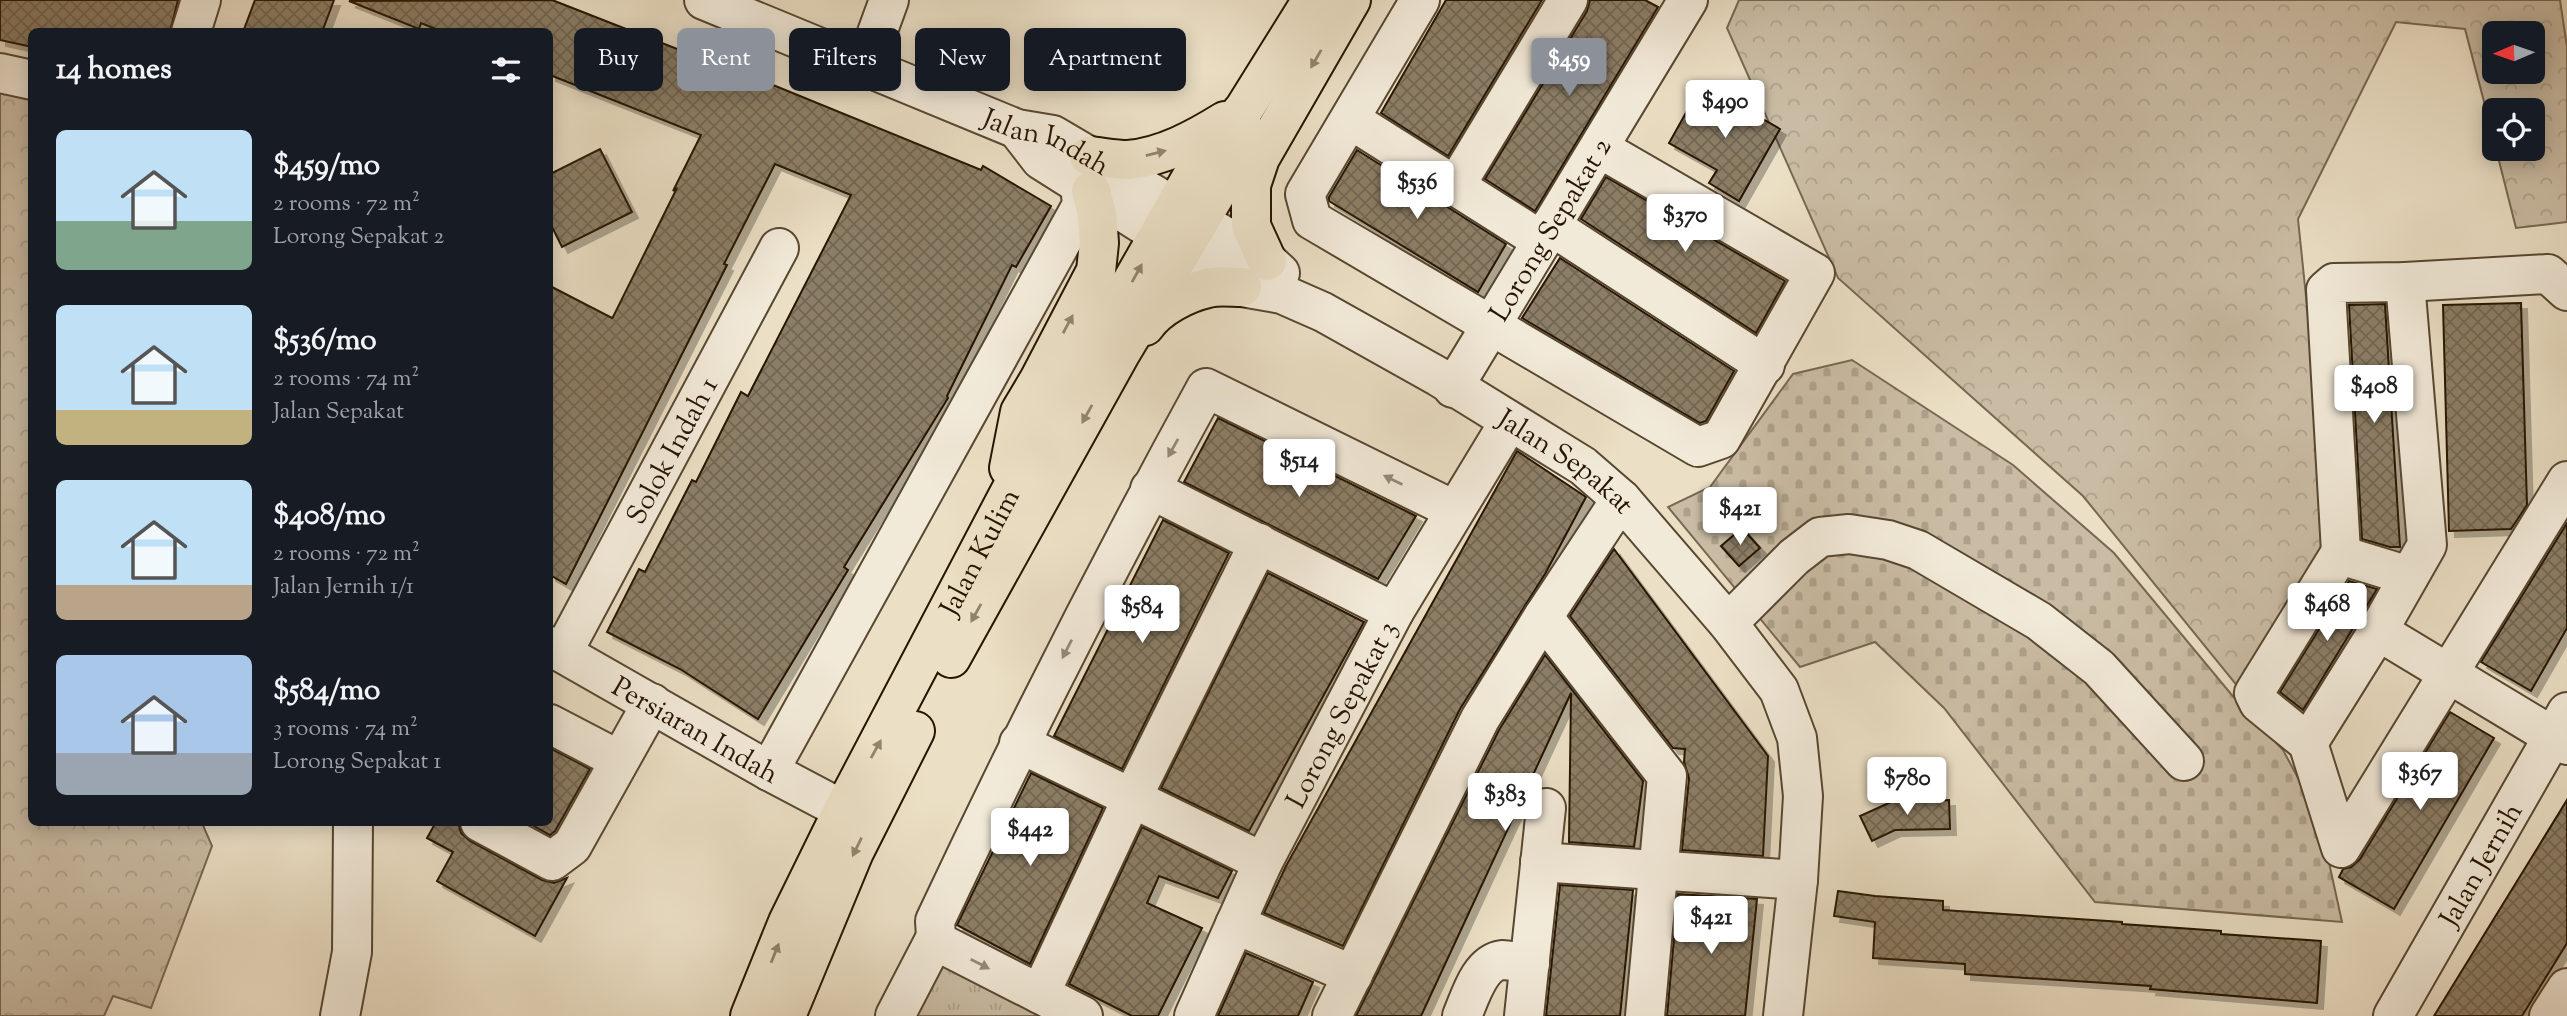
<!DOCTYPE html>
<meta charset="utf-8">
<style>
body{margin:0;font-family:"Sorts Mill Goudy",serif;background:#242831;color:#f1f3f6;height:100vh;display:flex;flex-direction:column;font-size:26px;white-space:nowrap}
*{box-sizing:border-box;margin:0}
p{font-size:23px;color:#9ea1a6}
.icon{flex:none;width:38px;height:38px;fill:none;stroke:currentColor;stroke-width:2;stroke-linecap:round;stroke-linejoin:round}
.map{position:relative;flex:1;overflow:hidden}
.side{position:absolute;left:28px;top:28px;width:525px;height:798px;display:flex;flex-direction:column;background:#171b24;border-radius:10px;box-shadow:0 4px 18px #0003}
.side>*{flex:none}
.guide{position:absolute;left:574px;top:28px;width:665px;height:63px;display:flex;gap:14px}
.needle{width:46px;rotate:268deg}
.buttons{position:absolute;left:2482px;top:21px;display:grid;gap:14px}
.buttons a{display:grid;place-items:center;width:63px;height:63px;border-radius:10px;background:#171b24;box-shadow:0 4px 18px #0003;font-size:35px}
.price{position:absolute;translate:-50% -60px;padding:0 16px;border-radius:7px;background:#fff;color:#222;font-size:23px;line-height:46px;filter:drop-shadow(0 2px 4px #0008)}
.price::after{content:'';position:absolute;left:50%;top:42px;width:21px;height:16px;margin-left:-10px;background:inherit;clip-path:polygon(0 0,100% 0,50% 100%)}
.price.on{background:#8c9099;color:#fff}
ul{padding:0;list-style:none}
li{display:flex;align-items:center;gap:21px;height:175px;padding:0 28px}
li span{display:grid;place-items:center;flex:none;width:196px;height:140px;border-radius:10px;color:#555}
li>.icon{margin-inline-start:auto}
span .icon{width:84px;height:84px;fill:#fffc;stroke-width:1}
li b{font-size:30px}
h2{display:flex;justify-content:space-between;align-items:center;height:84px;padding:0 28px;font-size:30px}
.tag{padding:0 24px;border-radius:10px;background:#171b24;box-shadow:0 4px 18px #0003;font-size:24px;line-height:63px}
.tag.on{background:#8c9099;color:#fff}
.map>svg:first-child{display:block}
.grass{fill:url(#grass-tufts);stroke:#786852;stroke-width:2}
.forest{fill:url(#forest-crowns);stroke:#786852;stroke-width:2;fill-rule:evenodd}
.cemetery{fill:url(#cemetery-stones);stroke:#786852;stroke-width:2}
.building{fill:url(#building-cross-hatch);stroke:#261400;stroke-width:2;filter:url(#shadow)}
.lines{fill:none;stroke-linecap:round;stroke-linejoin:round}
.minor-casing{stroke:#574731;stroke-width:42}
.major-casing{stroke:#261400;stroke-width:42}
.minor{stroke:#f2ead9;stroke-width:38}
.major{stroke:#ebdfc5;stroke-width:38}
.oneway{fill:#92846c}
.oneway2{fill:#968a77}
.labels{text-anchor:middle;stroke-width:7;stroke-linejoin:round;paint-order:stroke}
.street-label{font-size:28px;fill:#261400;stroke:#f2ead9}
</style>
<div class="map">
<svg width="2567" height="1016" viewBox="0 0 2567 1016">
<defs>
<pattern id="grass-tufts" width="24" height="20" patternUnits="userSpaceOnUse" patternTransform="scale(1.75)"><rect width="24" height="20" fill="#cabca4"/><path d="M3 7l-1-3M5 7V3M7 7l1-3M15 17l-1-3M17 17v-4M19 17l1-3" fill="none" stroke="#ada18b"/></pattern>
<pattern id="forest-crowns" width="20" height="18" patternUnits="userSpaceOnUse" patternTransform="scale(1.75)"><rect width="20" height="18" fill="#cabca4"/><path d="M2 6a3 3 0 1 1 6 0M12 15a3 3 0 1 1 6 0" fill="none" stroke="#ada18b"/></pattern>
<pattern id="cemetery-stones" width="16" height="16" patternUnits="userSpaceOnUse" patternTransform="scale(1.75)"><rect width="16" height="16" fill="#cabca4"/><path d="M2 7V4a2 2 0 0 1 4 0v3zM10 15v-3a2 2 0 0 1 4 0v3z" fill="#ada18b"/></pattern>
<pattern id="building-cross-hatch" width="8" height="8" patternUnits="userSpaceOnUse" patternTransform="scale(1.75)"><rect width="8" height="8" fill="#8c7e66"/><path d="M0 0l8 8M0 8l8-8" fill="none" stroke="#726652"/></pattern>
<filter id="shadow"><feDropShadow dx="6" dy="6" stdDeviation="0" flood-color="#0004"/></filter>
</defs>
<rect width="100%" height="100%" fill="#ebdfc5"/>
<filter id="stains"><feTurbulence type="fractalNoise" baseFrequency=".00286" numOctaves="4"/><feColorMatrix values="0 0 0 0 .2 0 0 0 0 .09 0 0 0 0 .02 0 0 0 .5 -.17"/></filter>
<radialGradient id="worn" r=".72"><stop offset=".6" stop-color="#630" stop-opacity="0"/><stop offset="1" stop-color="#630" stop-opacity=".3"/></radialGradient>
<polygon class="grass" points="921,952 1051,1016 877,1016"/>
<g class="forest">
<path d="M1739,0H2560L2567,47V222L2516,228L2496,149H2532V110H2494V140L2465,29L2396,22L2298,219L2332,548L2243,693L2083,496L1838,278L1727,28ZM2494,33H2532V72H2494Z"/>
<polygon points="0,90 32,98 32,822 202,823 212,846 151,1008 113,996 104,1016 0,1016"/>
</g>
<polygon class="cemetery" points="1852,360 2013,465 2114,553 2231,694 2283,750 2319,817 2342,922 2095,902 1944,708 1875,642 1800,667 1668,507 1710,487 1793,374"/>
<g class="building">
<polygon points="0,0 178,0 170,32 32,32 32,47 0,40"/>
<polygon points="255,0 334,0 322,32 243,32"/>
<polygon points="552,0 718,65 719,63 981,170 983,166 1051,206 1016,267 1012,265 947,396 948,398 844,567 848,570 758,719 680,669 607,632 639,569 645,572 692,480 696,482 741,392 748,396 851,195 775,164 724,264 727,265 566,584 550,575 550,286 612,318 613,317 677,188 673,191 701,135 550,75 550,32 443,32 421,23 419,29 349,1"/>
<polygon points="1446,0 1542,0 1448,156 1381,113"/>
<polygon points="1590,0 1645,0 1658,7 1535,211 1485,179 1587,11"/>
<polygon points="1702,84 1780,129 1739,201 1709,183 1717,170 1669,143"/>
<polygon points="600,149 632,212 562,247 550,223 550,174"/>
<polygon points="1357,150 1506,244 1478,292 1329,201 1329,197"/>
<polygon points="1606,177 1785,281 1756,333 1581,219"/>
<polygon points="1560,258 1734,371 1706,421 1700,423 1522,318"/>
<polygon points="2521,303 2527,505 2511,529 2449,531 2443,305"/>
<polygon points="2385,304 2386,321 2400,547 2390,547 2362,539 2349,305"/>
<polygon points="1218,418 1416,516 1378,579 1184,482"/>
<polygon points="1517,451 1586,497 1545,574 1460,709 1343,946 1264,913 1286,866"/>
<polygon points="1163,520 1229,553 1122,769 1054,736"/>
<polygon points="2567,523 2567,628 2531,691 2481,662"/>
<polygon points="1742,528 1760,548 1739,566 1721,546"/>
<polygon points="1614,549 1768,756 1763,856 1682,850 1689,778 1684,762 1685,749 1673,748 1570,616"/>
<polygon points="1268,573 1364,622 1249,831 1161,788"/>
<polygon points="2349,581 2377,589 2303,710 2280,692"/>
<polygon points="1545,655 1643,781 1634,847 1569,842 1571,693 1421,1016 1356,1016 1499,730"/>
<polygon points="2450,712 2494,738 2394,909 2339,877 2343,869 2351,867 2360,859"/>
<polygon points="550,748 590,769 555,831 550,835 527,822 550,822"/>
<polygon points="1031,773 1103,808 1030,964 957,925"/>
<polygon points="1949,800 1950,829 1895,830 1872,841 1860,816 1891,802"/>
<polygon points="2567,800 2567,943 2522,1016 2434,1016"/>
<polygon points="436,822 458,822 461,833 470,841 542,880 554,883 567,878 535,936 437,881 453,852 427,838"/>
<polygon points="1142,827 1232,871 1218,898 1159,876 1147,903 1202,928 1158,1016 1132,1016 1069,984"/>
<polygon points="1560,885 1633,890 1620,1016 1546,1016"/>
<polygon points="1838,891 1875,896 1943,901 1943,910 2122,922 2122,924 2221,931 2221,934 2321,941 2317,1003 2150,989 2151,986 1965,974 1965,964 1873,958 1875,922 1834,916"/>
<polygon points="1678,894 1757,899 1745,1016 1667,1016"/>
<polygon points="1246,953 1313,982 1298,1016 1218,1016"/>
</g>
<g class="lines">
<g class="minor-casing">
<g id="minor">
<path id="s1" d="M704,0L1017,129L1053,135L1267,261L1280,273"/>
<polyline points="1420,0 1305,194 1312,220 1698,447 1721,439 1815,273 1599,148"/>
<polyline points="191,32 201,0"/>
<polyline points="865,66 889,0"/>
<polyline points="0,73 32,80"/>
<polyline points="1351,120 1542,241"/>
<path id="s2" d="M1017,129L1041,160L1242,287L1282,294L1323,312L1439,377L1583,466L1621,499L1728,623L1779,690L1797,738L1803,796L1798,880L1783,1016"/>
<polyline points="1456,185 1568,0"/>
<polyline points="1551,226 1765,365"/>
<path id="s3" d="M1453,388L1688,0"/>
<polyline points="1150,489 1394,612"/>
<polyline points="2341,552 2254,693 2259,703 2308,743 2341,848 2567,481"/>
<polyline points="2409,576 2350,558 2341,552 2326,290 2334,283 2405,282 2548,274 2567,291"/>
<polyline points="1543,617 1667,776 1645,1016"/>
<polyline points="1728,623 1794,557 1820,537 1849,534 1888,540 1918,550 2039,621 2099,668 2184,761"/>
<polyline points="2378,631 2567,745"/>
<path id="s4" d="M550,646L769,771L843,810"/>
<path id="s5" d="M563,652L779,248"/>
<polyline points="550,724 619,760"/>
<polyline points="1019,743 1263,862"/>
<polyline points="2308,743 2378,631 2427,545 2405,282"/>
<polyline points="769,771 1082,205 1080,184"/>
<polyline points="480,822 552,861 572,846 652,703"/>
<polyline points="1540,862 1798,880"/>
<polyline points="1235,924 1353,975"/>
<polyline points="1040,994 1132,798 1259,543"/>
<polyline points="340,1016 352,952 353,822"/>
<polyline points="895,1016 936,937"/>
<path d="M1083,1016L942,944L936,937L935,921C1020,740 1110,563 1206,388L1454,510"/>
<path id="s6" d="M1194,1016L1263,862L1394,612L1509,422"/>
<polyline points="1332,1016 1480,719 1543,617 1621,499"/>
<path d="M1462,1016C1470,998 1479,963 1502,960C1511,960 1521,963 1530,964"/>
<polyline points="1524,1016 1546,808"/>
<path id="s7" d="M2393,1016L2567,712"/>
<polyline points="2549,1016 2567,988"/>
</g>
</g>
<g class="major-casing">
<g id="major">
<path d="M1089,156C1101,157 1115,160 1128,160C1163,157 1196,139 1225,121"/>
<polyline points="1267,261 1251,226 1251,185 1260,158 1351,0"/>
<path d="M1145,326C1158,307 1186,293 1208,288C1218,285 1232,287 1242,287"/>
<polyline points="1009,468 1020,412 1039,380 1096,271 1099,243 1097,214 1091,191"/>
<polyline points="951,658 1120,354 1224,180 1241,121"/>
<path id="s8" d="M750,1016L788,922L843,810L1052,412L1130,285L1202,159L1244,109L1312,0"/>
<polyline points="786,1016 854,852 915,731"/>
</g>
</g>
<use href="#minor" class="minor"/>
<use href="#major" class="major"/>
</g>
<defs><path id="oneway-solid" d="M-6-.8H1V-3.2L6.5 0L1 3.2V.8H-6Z" transform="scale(1.75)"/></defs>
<g class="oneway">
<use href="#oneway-solid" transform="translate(1316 59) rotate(120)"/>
<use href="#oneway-solid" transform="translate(1156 153) rotate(-14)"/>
<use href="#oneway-solid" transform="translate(1137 273) rotate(-61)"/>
<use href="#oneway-solid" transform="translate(1068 324) rotate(-62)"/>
<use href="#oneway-solid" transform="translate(1087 414) rotate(119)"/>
<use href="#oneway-solid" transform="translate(976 613) rotate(119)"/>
<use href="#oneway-solid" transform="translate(876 749) rotate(-61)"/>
<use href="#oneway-solid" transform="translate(857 847) rotate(116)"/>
<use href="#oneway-solid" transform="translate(775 953) rotate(-68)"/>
</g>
<g class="oneway2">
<use href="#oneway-solid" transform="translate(1173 448) rotate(119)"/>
<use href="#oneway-solid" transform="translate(1393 480) rotate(-154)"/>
<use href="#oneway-solid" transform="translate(1067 649) rotate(117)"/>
<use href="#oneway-solid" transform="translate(980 964) rotate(27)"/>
</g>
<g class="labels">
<g class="street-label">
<text dy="10" stroke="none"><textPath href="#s1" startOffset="371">Jalan Indah</textPath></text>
<text dy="10" stroke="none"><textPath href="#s3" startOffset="186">Lorong Sepakat 2</textPath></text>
<text dy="10" stroke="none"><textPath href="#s5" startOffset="229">Solok Indah 1</textPath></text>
<text dy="10" stroke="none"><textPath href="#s2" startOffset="648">Jalan Sepakat</textPath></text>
<text dy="10" stroke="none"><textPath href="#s8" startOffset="518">Jalan Kulim</textPath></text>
<text dy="10" stroke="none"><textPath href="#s6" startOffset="336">Lorong Sepakat 3</textPath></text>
<text dy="10" stroke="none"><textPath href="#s4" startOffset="168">Persiaran Indah</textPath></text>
<text dy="10" stroke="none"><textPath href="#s7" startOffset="175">Jalan Jernih</textPath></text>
</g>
</g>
<rect width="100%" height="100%" filter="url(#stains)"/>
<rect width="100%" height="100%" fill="url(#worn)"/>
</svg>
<div class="buttons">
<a><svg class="needle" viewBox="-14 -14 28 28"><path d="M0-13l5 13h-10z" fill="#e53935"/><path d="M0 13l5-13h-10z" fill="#9ea1a6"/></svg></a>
<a><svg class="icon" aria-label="locate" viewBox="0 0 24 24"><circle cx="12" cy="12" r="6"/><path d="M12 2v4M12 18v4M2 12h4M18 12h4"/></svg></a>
</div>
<b class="price on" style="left:1569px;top:98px">$459</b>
<b class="price" style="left:1725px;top:140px">$490</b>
<b class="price" style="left:1417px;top:221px">$536</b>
<b class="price" style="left:1685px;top:254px">$370</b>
<b class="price" style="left:2374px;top:425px">$408</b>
<b class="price" style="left:1299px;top:499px">$514</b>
<b class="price" style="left:1740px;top:547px">$421</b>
<b class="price" style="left:2327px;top:643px">$468</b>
<b class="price" style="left:1142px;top:645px">$584</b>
<b class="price" style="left:2420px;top:812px">$367</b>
<b class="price" style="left:1907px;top:817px">$780</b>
<b class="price" style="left:1505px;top:833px">$383</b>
<b class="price" style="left:1030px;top:868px">$442</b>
<b class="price" style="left:1711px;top:956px">$421</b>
<div class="guide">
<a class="tag">Buy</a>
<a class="tag on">Rent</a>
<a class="tag">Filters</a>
<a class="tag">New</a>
<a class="tag">Apartment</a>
</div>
<section class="side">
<h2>14 homes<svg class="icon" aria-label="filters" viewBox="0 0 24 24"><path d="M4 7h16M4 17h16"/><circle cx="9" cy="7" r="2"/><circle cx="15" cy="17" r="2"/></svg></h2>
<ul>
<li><span style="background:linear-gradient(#bfe0f5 65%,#7fa58c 0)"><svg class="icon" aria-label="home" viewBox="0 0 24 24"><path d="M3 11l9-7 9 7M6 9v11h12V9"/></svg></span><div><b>$459/mo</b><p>2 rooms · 72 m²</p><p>Lorong Sepakat 2</p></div></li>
<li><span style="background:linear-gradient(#bfe0f5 75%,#c2b280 0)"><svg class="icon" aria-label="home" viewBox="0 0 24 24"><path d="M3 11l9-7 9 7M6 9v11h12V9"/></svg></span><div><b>$536/mo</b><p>2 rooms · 74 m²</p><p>Jalan Sepakat</p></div></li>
<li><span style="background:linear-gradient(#bfe0f5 75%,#b9a48a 0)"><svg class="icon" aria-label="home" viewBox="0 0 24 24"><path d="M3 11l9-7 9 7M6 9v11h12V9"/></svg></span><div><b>$408/mo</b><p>2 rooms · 72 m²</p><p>Jalan Jernih 1/1</p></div></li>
<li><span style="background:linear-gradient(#a9c7e8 70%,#9aa5b1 0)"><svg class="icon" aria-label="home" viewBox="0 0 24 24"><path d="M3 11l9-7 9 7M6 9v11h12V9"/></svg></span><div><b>$584/mo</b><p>3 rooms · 74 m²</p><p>Lorong Sepakat 1</p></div></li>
</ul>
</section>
</div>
